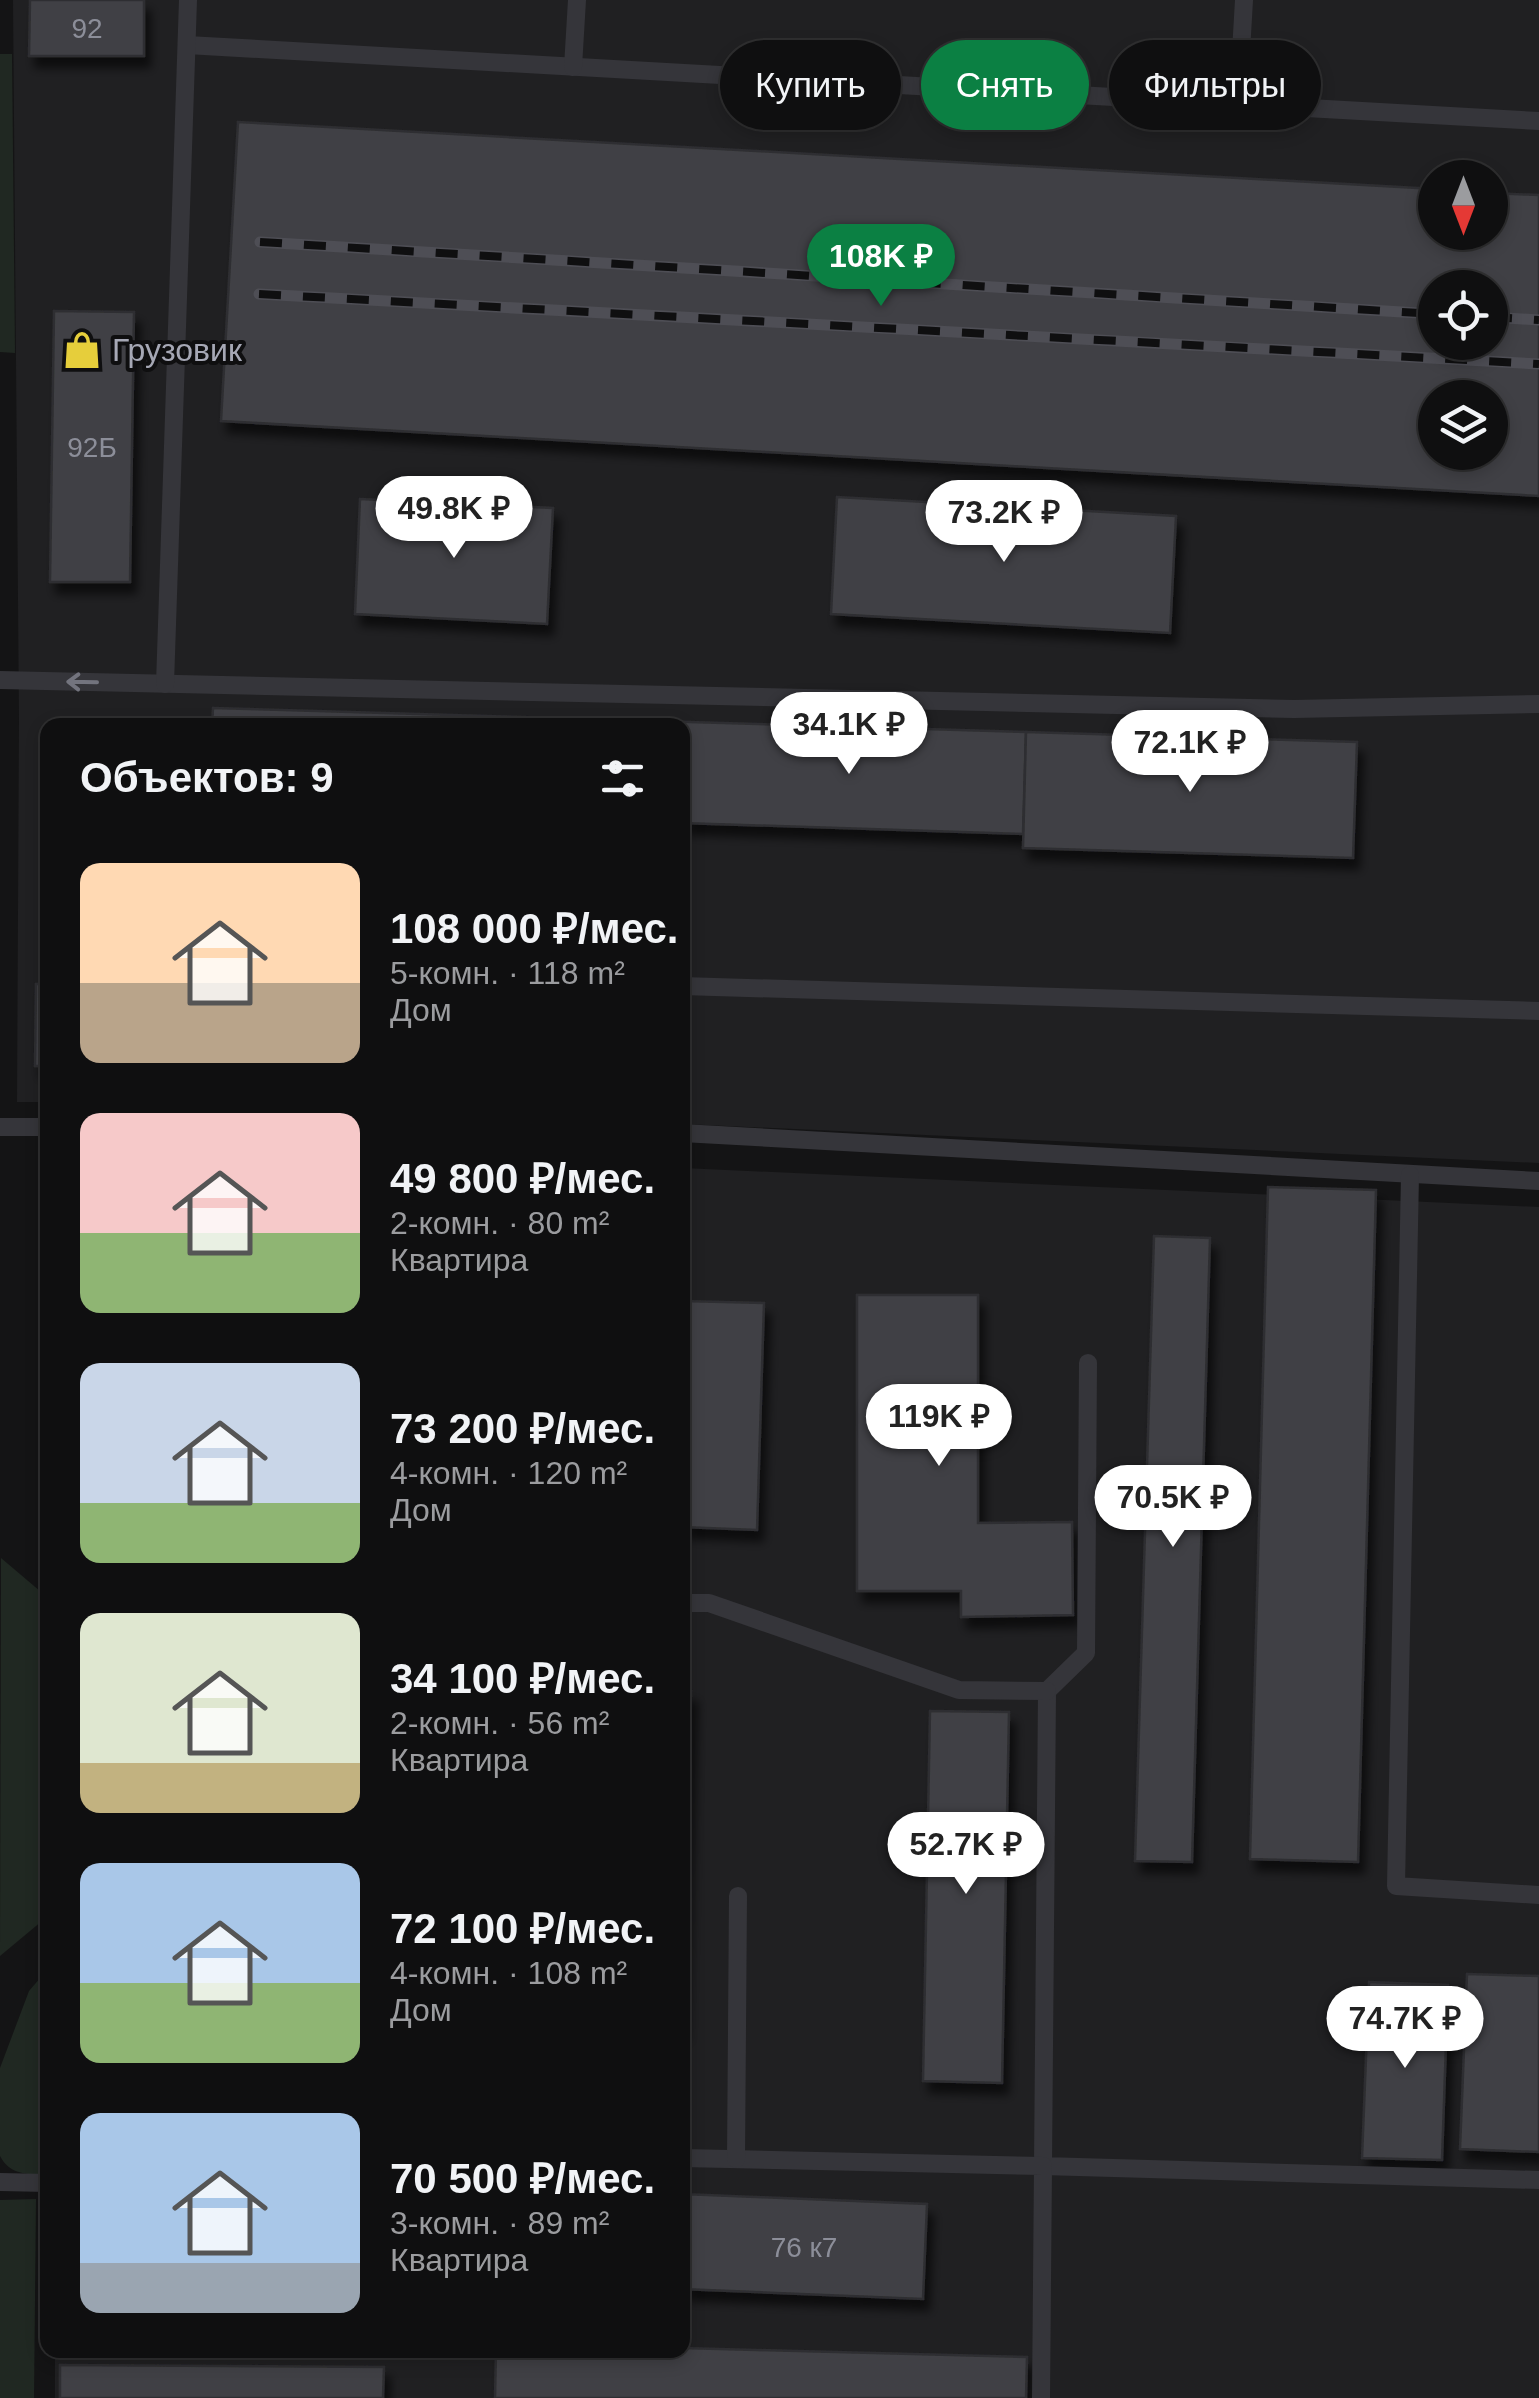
<!DOCTYPE html>
<html lang="ru">
<meta charset="utf-8">
<style>
body{margin:0;font-family:Arial,sans-serif;background:#181819;color:#f1f3f6;height:100vh;display:flex;flex-direction:column;font-size:38px;white-space:nowrap}
*{box-sizing:border-box;margin:0}
p{font-size:32px;color:#9b9c9f}
.icon{flex:none;width:55px;height:55px;fill:none;stroke:currentColor;stroke-width:2;stroke-linecap:round;stroke-linejoin:round}
.map{position:relative;flex:1;overflow:hidden}
.drawer{position:absolute;left:40px;top:718px;width:650px;height:1640px;display:flex;flex-direction:column;background:#0f0f10;border-radius:20px;box-shadow:0 5px 15px #0003,0 0 0 2px #2f2f30}
.drawer>*{flex:none}
.top-card{position:absolute;left:720px;top:40px;width:668px;height:90px;display:flex;gap:20px}
.needle{width:65px;rotate:180deg}
.fabs{position:absolute;left:1418px;top:160px;display:grid;gap:20px}
.fabs a{display:grid;place-items:center;width:90px;height:90px;border-radius:50%;background:#0f0f10;box-shadow:0 5px 15px #0003,0 0 0 2px #2f2f30;font-size:50px}
.price{position:absolute;translate:-50% -85px;padding:0 22px;border-radius:35px;background:#fff;color:#222;font-size:32px;line-height:65px;filter:drop-shadow(0 2px 5px #0008)}
.price::after{content:'';position:absolute;left:50%;top:60px;width:30px;height:22px;margin-left:-15px;background:inherit;clip-path:polygon(0 0,100% 0,50% 100%)}
.price.selected{background:#0b8043;color:#fff}
ul{padding:0;list-style:none}
li{display:flex;align-items:center;gap:30px;height:250px;padding:0 40px}
li span{display:grid;place-items:center;flex:none;width:280px;height:200px;border-radius:20px;color:#555}
li>.icon{margin-inline-start:auto}
span .icon{width:120px;height:120px;fill:#fffc;stroke-width:1}
li b{font-size:42px}
h2{display:flex;justify-content:space-between;align-items:center;height:120px;padding:0 40px;font-size:42px}
.chip{padding:0 35px;border-radius:45px;background:#0f0f10;box-shadow:0 5px 15px #0003,0 0 0 2px #2f2f30;font-size:35px;line-height:90px}
.chip.selected{background:#0b8043;color:#fff}
.map>svg:first-child{display:block}
.built{fill:#202022;fill-rule:evenodd}
.green{fill:#202822}
.building{fill:#404145;stroke:#2e2e31;stroke-width:2.5;fill-rule:evenodd;filter:url(#shadow)}
.lines{fill:none;stroke-linecap:round;stroke-linejoin:round}
.lane{stroke:#35353a;stroke-width:18}
.rail-casing{stroke:#4e4e55;stroke-width:11}
.rail{stroke:#0f0f10;stroke-width:8;stroke-dasharray:22;stroke-linecap:butt}
.oneway{stroke:#73747e}
.labels{text-anchor:middle;stroke-width:8;stroke-linejoin:round;paint-order:stroke}
.number-label{font-size:28px;fill:#8c8e99}
.poi-label{font-size:32px;fill:#a6a8b5;stroke:#0f0f10;text-anchor:start}
</style>
<div class="map">
<svg width="1539" height="2398" viewBox="0 0 1539 2398">
<defs>
<filter id="shadow"><feDropShadow dx="6" dy="11" stdDeviation="5" flood-color="#0009"/></filter>
</defs>
<rect width="100%" height="100%" fill="#141415"/>
<g class="built">
<path d="M13,0H1539V1163L683,1124L682,725H48L47,1102H17L19,720ZM1435,178H1490V232H1435ZM1435,288H1490V342H1435ZM1435,398H1490V452H1435Z"/>
<polygon points="683,1168 1539,1207 1539,2398 55,2398 55,2350 682,2350"/>
</g>
<g class="green">
<polygon points="0,54 12,54 15,353 0,352"/>
<polygon points="1,1558 47,1597 48,1916 0,1956"/>
<path d="M47,1970V2004L40,2005L41,2131L47,2133V2169L41,2175C23,2174 9,2173 0,2156V2068L29,1991Z"/>
<polygon points="36,2199 34,2398 0,2398 0,2200"/>
</g>
<g class="building">
<polygon points="30,0 144,0 144,56 29,56"/>
<path d="M238,122L1435,189V232H1490V193L1539,195V496L221,421ZM1435,288H1490V342H1435ZM1435,398H1490V452H1435Z"/>
<polygon points="54,311 134,312 130,582 50,582"/>
<polygon points="837,497 1176,516 1170,633 831,614"/>
<polygon points="360,499 553,508 547,624 355,614"/>
<polygon points="213,708 554,718 554,725 212,725"/>
<polygon points="554,718 1026,732 1023,834 682,823 682,725 554,725"/>
<polygon points="1026,732 1357,742 1353,858 1023,848"/>
<polygon points="36,984 48,984 48,1066 35,1066"/>
<polygon points="1268,1187 1376,1190 1358,1862 1250,1859"/>
<polygon points="1154,1236 1210,1238 1192,1862 1135,1861"/>
<polygon points="857,1295 978,1295 978,1523 1072,1522 1073,1615 961,1617 961,1591 857,1591"/>
<polygon points="682,1301 764,1303 757,1530 682,1527"/>
<polygon points="682,1691 691,1691 682,2032"/>
<polygon points="930,1711 1009,1712 1002,2083 923,2081"/>
<polygon points="1467,1974 1539,1976 1539,2152 1460,2149"/>
<polygon points="1369,1982 1448,1985 1442,2160 1362,2158"/>
<polygon points="682,2194 927,2204 923,2299 682,2289"/>
<polygon points="682,2348 1027,2357 1026,2398 495,2398 496,2350"/>
<polygon points="60,2365 384,2367 383,2398 60,2398"/>
</g>
<g class="lines">
<g class="lane">
<polyline points="187,45 1539,121"/>
<polyline points="573,67 577,0"/>
<polyline points="1238,104 1244,0"/>
<polyline points="0,680 1294,709 1539,704"/>
<polyline points="165,684 188,0"/>
<polyline points="682,986 1539,1011"/>
<polyline points="0,1127 48,1127"/>
<polyline points="682,1133 1539,1181"/>
<polyline points="1410,1175 1396,1886 1539,1895"/>
<polyline points="1088,1363 1086,1653 1047,1691 1043,2166 1539,2180"/>
<polyline points="682,1603 709,1603 959,1690 1047,1691"/>
<polyline points="682,2158 1043,2166 1041,2398"/>
<polyline points="736,2159 738,1896"/>
<polyline points="0,2182 48,2183"/>
</g>
<g class="rail-casing">
<g id="rail">
<polyline points="260,242 1435,314"/>
<polyline points="259,294 1539,364"/>
<polyline points="1490,317 1539,320"/>
</g>
</g>
<use href="#rail" class="rail"/>
</g>
<defs><path id="oneway-shaft" d="M-6 0H5M1.5-3L5.5 0L1.5 3" fill="none" stroke-width="1.6" stroke-linecap="round" stroke-linejoin="round" transform="scale(2.5)"/></defs>
<use class="oneway" href="#oneway-shaft" transform="translate(82 682) rotate(-179)"/>
<defs>
<g id="shop-bare" transform="scale(3)"><path d="M-5-2.5h2.3a2.7 3.5 0 0 1 5.4 0H5L5.5 6h-11ZM-1.5-2.5h3a1.5 2.3 0 0 0-3 0Z" fill="#e6ce3b" stroke="#0f0f10" stroke-width="2.5" paint-order="stroke"/></g>
</defs>
<g fill-rule="evenodd">
<use href="#shop-bare" x="82" y="350"/>
</g>
<g class="labels">
<g class="number-label">
<text x="87" y="38">92</text>
<text x="92" y="457">92Б</text>
<text x="804" y="2257">76 к7</text>
</g>
<g class="poi-label">
<text x="112" y="361">Грузовик</text>
</g>
</g>
</svg>
<div class="fabs">
<a><svg class="needle" viewBox="-14 -14 28 28"><path d="M0-13l5 13h-10z" fill="#e53935"/><path d="M0 13l5-13h-10z" fill="#9b9c9f"/></svg></a>
<a><svg class="icon" aria-label="locate" viewBox="0 0 24 24"><circle cx="12" cy="12" r="6"/><path d="M12 2v4M12 18v4M2 12h4M18 12h4"/></svg></a>
<a><svg class="icon" aria-label="layers" viewBox="0 0 24 24"><path d="M12 4l9 5-9 5-9-5zM3 14l9 5 9-5"/></svg></a>
</div>
<b class="price selected" style="left:881px;top:309px">108K ₽</b>
<b class="price" style="left:454px;top:561px">49.8K ₽</b>
<b class="price" style="left:1004px;top:565px">73.2K ₽</b>
<b class="price" style="left:849px;top:777px">34.1K ₽</b>
<b class="price" style="left:1190px;top:795px">72.1K ₽</b>
<b class="price" style="left:939px;top:1469px">119K ₽</b>
<b class="price" style="left:1173px;top:1550px">70.5K ₽</b>
<b class="price" style="left:966px;top:1897px">52.7K ₽</b>
<b class="price" style="left:1405px;top:2071px">74.7K ₽</b>
<div class="top-card">
<a class="chip">Купить</a>
<a class="chip selected">Снять</a>
<a class="chip">Фильтры</a>
</div>
<section class="drawer">
<h2>Объектов: 9<svg class="icon" aria-label="filters" viewBox="0 0 24 24"><path d="M4 7h16M4 17h16"/><circle cx="9" cy="7" r="2"/><circle cx="15" cy="17" r="2"/></svg></h2>
<ul>
<li><span style="background:linear-gradient(#ffd9b3 60%,#b9a48a 0)"><svg class="icon" aria-label="home" viewBox="0 0 24 24"><path d="M3 11l9-7 9 7M6 9v11h12V9"/></svg></span><div><b>108 000 ₽/мес.</b><p>5-комн. · 118 m²</p><p>Дом</p></div></li>
<li><span style="background:linear-gradient(#f6c9c9 60%,#8fb573 0)"><svg class="icon" aria-label="home" viewBox="0 0 24 24"><path d="M3 11l9-7 9 7M6 9v11h12V9"/></svg></span><div><b>49 800 ₽/мес.</b><p>2-комн. · 80 m²</p><p>Квартира</p></div></li>
<li><span style="background:linear-gradient(#c9d6e8 70%,#8fb573 0)"><svg class="icon" aria-label="home" viewBox="0 0 24 24"><path d="M3 11l9-7 9 7M6 9v11h12V9"/></svg></span><div><b>73 200 ₽/мес.</b><p>4-комн. · 120 m²</p><p>Дом</p></div></li>
<li><span style="background:linear-gradient(#dfe7d0 75%,#c2b280 0)"><svg class="icon" aria-label="home" viewBox="0 0 24 24"><path d="M3 11l9-7 9 7M6 9v11h12V9"/></svg></span><div><b>34 100 ₽/мес.</b><p>2-комн. · 56 m²</p><p>Квартира</p></div></li>
<li><span style="background:linear-gradient(#a9c7e8 60%,#8fb573 0)"><svg class="icon" aria-label="home" viewBox="0 0 24 24"><path d="M3 11l9-7 9 7M6 9v11h12V9"/></svg></span><div><b>72 100 ₽/мес.</b><p>4-комн. · 108 m²</p><p>Дом</p></div></li>
<li><span style="background:linear-gradient(#a9c7e8 75%,#9aa5b1 0)"><svg class="icon" aria-label="home" viewBox="0 0 24 24"><path d="M3 11l9-7 9 7M6 9v11h12V9"/></svg></span><div><b>70 500 ₽/мес.</b><p>3-комн. · 89 m²</p><p>Квартира</p></div></li>
</ul>
</section>
</div>
